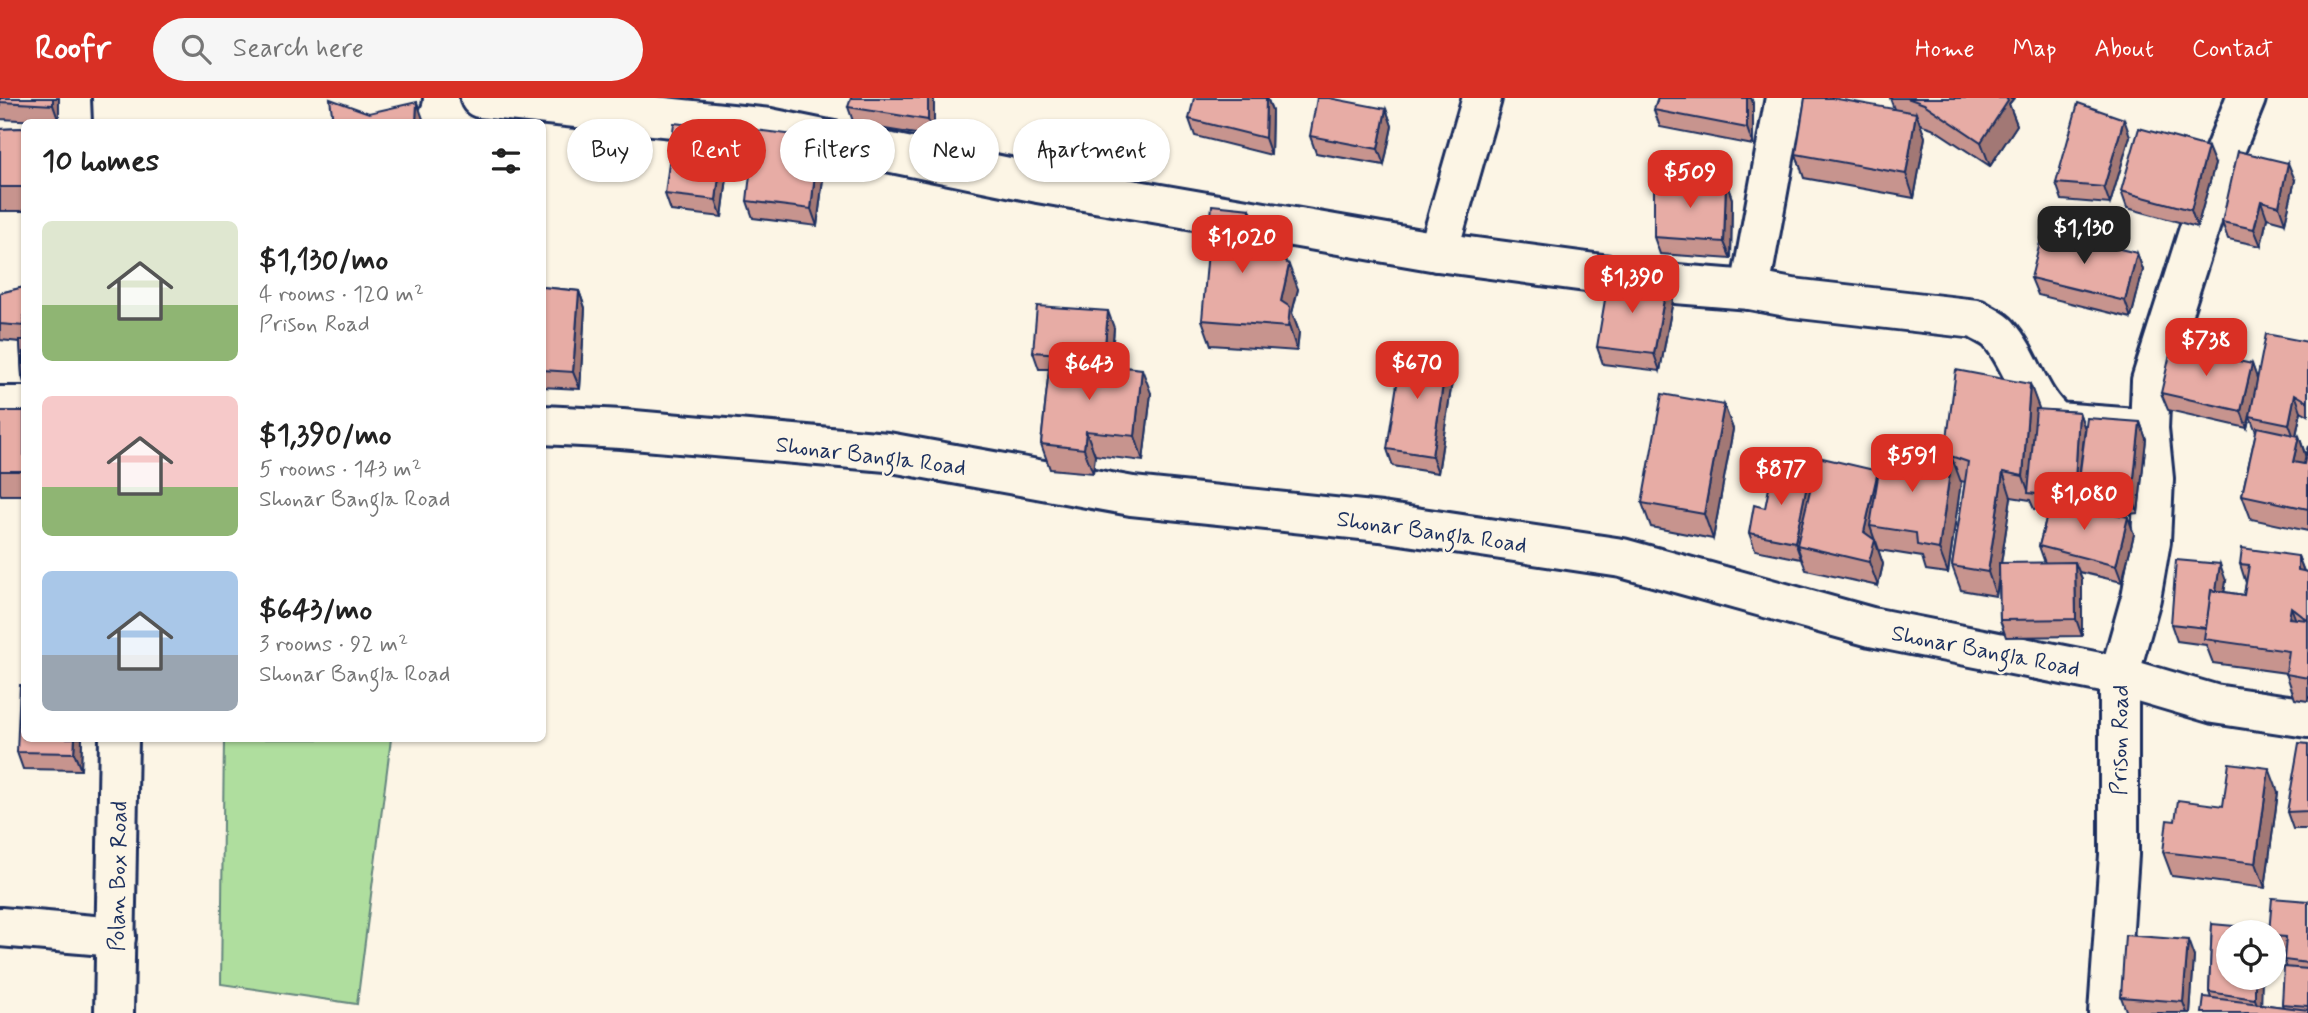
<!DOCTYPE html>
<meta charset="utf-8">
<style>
body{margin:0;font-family:Mynerve,sans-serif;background:#f6f6f6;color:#222;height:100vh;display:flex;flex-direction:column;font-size:26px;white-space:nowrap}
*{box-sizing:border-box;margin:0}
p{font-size:23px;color:#767676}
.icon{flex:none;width:38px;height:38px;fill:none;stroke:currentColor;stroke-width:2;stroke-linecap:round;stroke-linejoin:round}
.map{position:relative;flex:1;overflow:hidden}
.details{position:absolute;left:21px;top:21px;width:525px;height:623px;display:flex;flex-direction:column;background:#fff;border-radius:10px;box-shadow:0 2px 5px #0004}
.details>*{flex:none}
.guide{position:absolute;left:567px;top:21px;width:665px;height:63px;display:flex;gap:14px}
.fabs{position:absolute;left:2216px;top:822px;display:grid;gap:14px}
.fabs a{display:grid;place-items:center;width:70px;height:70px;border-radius:50%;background:#fff;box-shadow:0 2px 5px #0004;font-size:35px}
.price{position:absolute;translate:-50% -60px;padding:0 16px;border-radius:14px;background:#d93025;color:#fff;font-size:23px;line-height:46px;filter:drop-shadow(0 2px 4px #0008)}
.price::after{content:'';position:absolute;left:50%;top:42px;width:21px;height:16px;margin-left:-10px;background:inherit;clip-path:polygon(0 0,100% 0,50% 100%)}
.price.current{background:#222;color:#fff}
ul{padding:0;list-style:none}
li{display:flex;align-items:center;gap:21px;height:175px;padding:0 21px}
li span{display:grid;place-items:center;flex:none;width:196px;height:140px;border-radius:10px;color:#555}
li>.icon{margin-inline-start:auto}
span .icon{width:84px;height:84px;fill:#fffc;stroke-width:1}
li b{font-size:30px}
h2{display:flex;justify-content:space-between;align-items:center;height:84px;padding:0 21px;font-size:30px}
.pill{padding:0 24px;border-radius:32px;background:#fff;box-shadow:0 2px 5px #0004;font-size:24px;line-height:63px}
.pill.current{background:#d93025;color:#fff}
header{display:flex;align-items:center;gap:42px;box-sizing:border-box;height:98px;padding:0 35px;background:#d93025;color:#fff}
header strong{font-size:33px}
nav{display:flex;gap:38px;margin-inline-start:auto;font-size:24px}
.search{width:490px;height:63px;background:#f6f6f6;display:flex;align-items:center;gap:18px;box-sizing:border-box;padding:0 24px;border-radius:38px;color:#767676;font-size:26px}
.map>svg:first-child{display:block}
.green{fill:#afde9e;stroke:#65867e;stroke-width:2}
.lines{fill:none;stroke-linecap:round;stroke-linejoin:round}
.minor-casing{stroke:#1b2f5e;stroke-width:44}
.major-casing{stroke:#1b2f5e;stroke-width:44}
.minor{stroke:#fcf5e5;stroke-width:38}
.major{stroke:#fcf5e5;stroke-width:38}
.wall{fill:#c7948e;stroke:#1b2f5e;stroke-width:2;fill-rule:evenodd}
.shaded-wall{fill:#a27874;stroke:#1b2f5e;stroke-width:2}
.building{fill:#e7aca5;stroke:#1b2f5e;stroke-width:2;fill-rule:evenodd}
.labels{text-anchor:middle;stroke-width:5;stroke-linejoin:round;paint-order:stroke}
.street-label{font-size:23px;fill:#1b2f5e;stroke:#fcf5e5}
</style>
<header>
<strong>Roofr</strong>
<div class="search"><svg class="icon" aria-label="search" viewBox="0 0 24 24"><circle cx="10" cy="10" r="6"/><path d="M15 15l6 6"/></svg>Search here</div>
<nav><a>Home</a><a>Map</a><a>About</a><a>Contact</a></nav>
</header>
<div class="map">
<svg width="2308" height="915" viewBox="0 0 2308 915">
<rect width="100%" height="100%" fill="#fcf5e5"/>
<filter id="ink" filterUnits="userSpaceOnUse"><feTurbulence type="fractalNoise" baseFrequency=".0143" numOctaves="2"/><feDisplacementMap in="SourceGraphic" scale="14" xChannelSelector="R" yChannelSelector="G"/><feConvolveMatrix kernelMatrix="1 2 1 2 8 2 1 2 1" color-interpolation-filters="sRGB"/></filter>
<g filter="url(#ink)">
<polygon class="green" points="224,641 391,641 357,906 221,886"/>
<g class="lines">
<g class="minor-casing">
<g id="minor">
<path d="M480,0L770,30L1038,85L1438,154L1676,186L1750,192L1792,200L1976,221C1983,226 1994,230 1999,236C2023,263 2028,302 2057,324L2149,331"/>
<polyline points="113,16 402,0"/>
<polyline points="1438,154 1482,0"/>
<polyline points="1750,192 1785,0"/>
<polyline points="0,308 24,308"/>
<polyline points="542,327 622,331 887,354 1132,398 1381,424 1622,460 1871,529 2119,578 2214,606 2308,620"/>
<polyline points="0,829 116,839"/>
<polyline points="2108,915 2119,757 2119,578 2141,500 2151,443 2154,381 2149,331 2151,283 2221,62 2246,0"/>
</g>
</g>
<g class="major-casing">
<g id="major">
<polyline points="112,0 113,24"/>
<polyline points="114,915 119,640"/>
</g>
</g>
<use href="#minor" class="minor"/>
<use href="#major" class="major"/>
</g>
<g class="wall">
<polygon points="0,0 59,0 59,24 0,21"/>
<polygon points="1266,0 1267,0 1272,12 1271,57 1195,38 1189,21"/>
<polygon points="1658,0 1751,0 1753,5 1753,47 1660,29 1654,12"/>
<polygon points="1890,0 2014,0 2009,6 2017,27 1990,68 1932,30 1920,26 1925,39 1914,100 1804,80 1796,56 1894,11"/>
<polygon points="934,1 934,39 854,26 848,9"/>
<polygon points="1386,11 1392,28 1384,67 1316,55 1310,38"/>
<polygon points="24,30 24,113 0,113 0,31"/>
<polygon points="725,31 731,48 722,119 671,113 665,96"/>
<polygon points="2130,38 2110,106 2062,102 2056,85"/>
<polygon points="826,57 817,128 753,120 747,103"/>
<polygon points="2215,66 2197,129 2127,110 2121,93"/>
<polygon points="2295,82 2285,125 2267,120 2261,148 2228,141 2222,124"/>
<polygon points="1726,84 1732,101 1731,161 1660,156 1654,139"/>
<polygon points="1250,111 1259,135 1257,153 1298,191 1292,215 1299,234 1297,253 1211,247 1202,222"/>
<polygon points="2137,155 2143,172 2131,220 2038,197 2031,180"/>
<polygon points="1667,185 1673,202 1660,273 1603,266 1597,249"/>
<polygon points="24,189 24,285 22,278 20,244 0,242 0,195"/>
<polygon points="542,189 579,193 585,210 580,291 542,289"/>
<polygon points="1114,230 1111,268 1151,295 1143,363 1095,357 1093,375 1050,371 1041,346 1049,271 1039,271 1033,254"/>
<polygon points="2308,244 2308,317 2301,313 2296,338 2299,338 2306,358 2308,348 2308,433 2251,421 2242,397 2256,334 2250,318 2252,308 2247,330 2168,312 2161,295 2252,266 2257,281"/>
<polygon points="1448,254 1454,271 1438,375 1393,368 1387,351"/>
<path d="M2030,286L2039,312L2079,314L2085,331L2140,324L2146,341L2138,415L2118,417L2134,436L2122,484L2079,474L2082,481V538L2006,539L2000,522L1999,479L1996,498L1961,492L1952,468L1965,384L1961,383L1948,475L1926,472L1922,459L1879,452L1876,443V445L1883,466L1878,488L1806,472L1801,459V461L1755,452L1749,435L1765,410L1812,386L1878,373L1879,376L1946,359L1945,356ZM2011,399L2030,402L2034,411L2048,413L2039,448L2045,465H2001Z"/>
<polygon points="1724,307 1733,331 1713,441 1651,429 1642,405"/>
<polygon points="0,313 24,313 24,397 1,397 0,395"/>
<polygon points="2298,458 2304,473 2308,474 2308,603 2295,601 2286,575 2213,565 2206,547 2177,543 2171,526 2226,483 2224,494 2244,497 2246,485 2240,466"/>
<polygon points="24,640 82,640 81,672 23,671 17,654"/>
<polygon points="2308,646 2308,731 2293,731 2287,714"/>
<polygon points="2278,694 2265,790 2172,778 2163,754 2175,723 2223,708"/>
<polygon points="2308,803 2308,915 2211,900 2209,894 2212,826 2261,906 2283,909 2282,906 2287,870 2284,862 2284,855 2275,854 2273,849 2273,835"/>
<polygon points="2194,859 2190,915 2127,915 2121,899"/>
</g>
<g class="shaded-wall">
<polygon points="53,0 59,0 59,24 53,7"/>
<polygon points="928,0 934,0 934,39 928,22"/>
<polygon points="1266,0 1267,0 1272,12 1271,57 1265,40"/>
<polygon points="1747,0 1751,0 1753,5 1753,47 1747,30"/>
<polygon points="2002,0 2014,0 2009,6 2017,27 1990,68 1981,44"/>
<polygon points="417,4 423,21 423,24 416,24"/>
<polygon points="1386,11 1392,28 1384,67 1378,51"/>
<polygon points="1916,15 1925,39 1914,100 1906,76"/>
<polygon points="2124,21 2130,38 2110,106 2104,89"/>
<polygon points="725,31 731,48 722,119 716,102"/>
<polygon points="819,40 826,57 817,128 811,111"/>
<polygon points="2208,49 2215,66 2197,129 2191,112"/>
<polygon points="2288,65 2295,82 2285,125 2279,108"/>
<polygon points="1726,84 1732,101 1731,161 1724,144"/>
<polygon points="2261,103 2267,120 2261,148 2254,131"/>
<polygon points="1250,111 1259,135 1255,176 1247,152"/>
<polygon points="2137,155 2143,172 2131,220 2125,203"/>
<polygon points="1289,167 1298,191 1292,215 1299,234 1297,253 1281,203"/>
<polygon points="1667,185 1673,202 1660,273 1654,256"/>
<polygon points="579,193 585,210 580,291 573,274"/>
<polygon points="1108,213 1114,230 1110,276 1104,259"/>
<polygon points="1448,254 1454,271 1438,375 1432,358"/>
<polygon points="2252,266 2258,283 2247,330 2241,313"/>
<polygon points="1142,271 1151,295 1143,363 1135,338"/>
<polygon points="2030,286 2039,310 2032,395 2029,395 2023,378"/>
<polygon points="2295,296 2301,313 2295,342 2289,326"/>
<polygon points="1724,307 1733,331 1713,441 1704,416"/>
<polygon points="2079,314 2085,331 2076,404 2080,414 2080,417 2074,400"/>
<polygon points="2140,324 2146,341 2138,415 2132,398"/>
<polygon points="1086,333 1095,357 1093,375 1084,351"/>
<polygon points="2299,338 2307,363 2302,388 2293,364"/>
<polygon points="1952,360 1961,384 1948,475 1939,451"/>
<polygon points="1878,373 1886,397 1870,428 1883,466 1878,488 1869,464 1864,434"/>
<polygon points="2003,374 2011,399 1996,498 1988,474"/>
<polygon points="1809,377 1815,394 1797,447 1801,459 1801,461 1795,444"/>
<polygon points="2128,419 2134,436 2122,484 2116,468"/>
<polygon points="2298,458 2307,482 2298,472"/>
<polygon points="2075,464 2082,481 2082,538 2076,521"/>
<polygon points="2220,466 2226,483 2216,543 2209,531"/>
<polygon points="2291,509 2300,533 2289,520"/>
<polygon points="75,640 82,640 81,672 74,655"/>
<polygon points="2269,670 2278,694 2265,790 2256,765"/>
<polygon points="2188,842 2194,859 2190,915 2187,915 2183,904"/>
<polygon points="2255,880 2262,880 2261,915 2260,915 2255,901"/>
</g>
<g class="building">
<polygon points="0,0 53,0 53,7 0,4"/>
<polygon points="851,0 928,0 928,22 848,9"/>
<polygon points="1194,0 1266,0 1265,40 1189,21"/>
<polygon points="1317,0 1329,0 1386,11 1378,51 1310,38"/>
<polygon points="1658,0 1747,0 1747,30 1654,12"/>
<polygon points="1805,0 1832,0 1916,15 1906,76 1796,56"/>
<polygon points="1907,0 2006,0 2008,3 1981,44 1924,6"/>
<polygon points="330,1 369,15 417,4 416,24 333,24"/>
<polygon points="2078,5 2124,21 2104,89 2056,85"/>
<polygon points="674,25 725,31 716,102 665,96"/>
<polygon points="24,30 24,89 0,89 0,31"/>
<polygon points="2139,30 2208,49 2191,112 2121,93"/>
<polygon points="755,32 819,40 811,111 747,103"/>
<polygon points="2238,53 2288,65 2279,108 2261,103 2254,131 2222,124"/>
<polygon points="1654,80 1726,84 1724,144 1654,139"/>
<polygon points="1212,107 1250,111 1247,152 1276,154 1289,167 1281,203 1290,209 1288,229 1202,222"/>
<polygon points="2043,133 2137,155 2125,203 2031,180"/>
<polygon points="1609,178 1667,185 1654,256 1597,249"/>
<polygon points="24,189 24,228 0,226 0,195"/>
<polygon points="542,189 579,193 573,274 542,272"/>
<polygon points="1037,208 1108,213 1104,259 1033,254"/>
<polygon points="2266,236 2308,244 2308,304 2295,296 2289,326 2250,318"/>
<polygon points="20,242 24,242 24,278 22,278"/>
<polygon points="1403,247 1448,254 1432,358 1387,351"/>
<polygon points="2172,248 2252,266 2241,313 2161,295"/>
<polygon points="1050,261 1142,271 1135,338 1086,333 1084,351 1041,346"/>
<polygon points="1956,272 2030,286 2023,378 2003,374 1988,474 1952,468 1968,364 1945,356"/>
<polygon points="1662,296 1724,307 1704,416 1642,405"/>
<polygon points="2036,311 2079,314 2074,400 2028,395"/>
<rect x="0" y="313" width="24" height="60"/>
<polygon points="2087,320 2140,324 2132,398 2076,404"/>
<polygon points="2257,329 2299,338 2293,364 2304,366 2308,348 2308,411 2242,397"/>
<polygon points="1883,348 1952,360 1939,451 1917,447 1916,435 1870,428"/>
<polygon points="1818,359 1878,373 1864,434 1875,442 1869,464 1797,447"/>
<polygon points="1773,370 1809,377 1795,444 1749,435 1754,407 1765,410"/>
<polygon points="2051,402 2128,419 2116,468 2039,448"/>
<path d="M2242,450L2298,458V472L2308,474V580L2286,576L2289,553L2204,541L2211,492L2244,497L2249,467L2240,466ZM2291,509L2307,522L2289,520Z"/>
<polygon points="2176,462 2220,466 2216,493 2211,492 2206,530 2171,526"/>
<polygon points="2075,464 2076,521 2000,522 1999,465"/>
<polygon points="20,587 24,587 24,640 75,640 74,655 17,654"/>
<polygon points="2299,645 2308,646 2308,713 2287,714"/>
<polygon points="2229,665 2269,670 2256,765 2163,754 2167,722 2175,723 2178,702 2223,708"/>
<polygon points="2272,800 2308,803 2308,865 2284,862 2286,839 2273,838 2273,835 2269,835"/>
<polygon points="2212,826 2256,830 2256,835 2228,835 2228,880 2255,880 2255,901 2209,894"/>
<polygon points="2125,837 2188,842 2183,904 2121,899"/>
<polygon points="2284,869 2308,871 2308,908 2282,906"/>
<polygon points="2204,899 2308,912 2308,915 2202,915"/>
</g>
</g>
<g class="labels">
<g class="street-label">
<text transform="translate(871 357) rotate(7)" y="8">Shonar Bangla Road</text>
<text transform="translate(1432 433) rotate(8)" y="8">Shonar Bangla Road</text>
<text transform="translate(1986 552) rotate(11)" y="8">Shonar Bangla Road</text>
<text transform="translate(2119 642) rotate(-89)" y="8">Prison Road</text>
<text transform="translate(117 778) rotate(-89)" y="8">Polan Box Road</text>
</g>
</g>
</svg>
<div class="fabs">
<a><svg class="icon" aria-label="locate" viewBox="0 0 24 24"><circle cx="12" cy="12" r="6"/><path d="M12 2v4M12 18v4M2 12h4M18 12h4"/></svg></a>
</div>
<b class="price" style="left:1690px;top:112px">$509</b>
<b class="price current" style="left:2084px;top:168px">$1,130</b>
<b class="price" style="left:1242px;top:177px">$1,020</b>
<b class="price" style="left:1632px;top:217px">$1,390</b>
<b class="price" style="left:2206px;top:280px">$738</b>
<b class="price" style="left:1417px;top:303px">$670</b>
<b class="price" style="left:1089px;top:304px">$643</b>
<b class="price" style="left:1912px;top:396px">$591</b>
<b class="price" style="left:1781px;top:409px">$877</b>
<b class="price" style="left:2084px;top:434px">$1,080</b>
<div class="guide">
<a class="pill">Buy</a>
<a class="pill current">Rent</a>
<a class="pill">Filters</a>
<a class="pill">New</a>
<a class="pill">Apartment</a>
</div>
<section class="details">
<h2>10 homes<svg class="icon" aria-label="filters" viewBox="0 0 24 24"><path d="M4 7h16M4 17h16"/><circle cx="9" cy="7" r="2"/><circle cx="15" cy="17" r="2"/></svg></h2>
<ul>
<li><span style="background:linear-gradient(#dfe7d0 60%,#8fb573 0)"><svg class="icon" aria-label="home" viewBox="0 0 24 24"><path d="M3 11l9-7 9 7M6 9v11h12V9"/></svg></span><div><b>$1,130/mo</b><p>4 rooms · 120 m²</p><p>Prison Road</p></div></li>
<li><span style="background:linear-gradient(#f6c9c9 65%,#8fb573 0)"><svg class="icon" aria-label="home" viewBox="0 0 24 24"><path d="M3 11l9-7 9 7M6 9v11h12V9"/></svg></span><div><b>$1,390/mo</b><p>5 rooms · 143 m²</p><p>Shonar Bangla Road</p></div></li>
<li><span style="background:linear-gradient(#a9c7e8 60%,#9aa5b1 0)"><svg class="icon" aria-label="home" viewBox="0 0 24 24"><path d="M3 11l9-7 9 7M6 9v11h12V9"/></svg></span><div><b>$643/mo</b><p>3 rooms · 92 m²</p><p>Shonar Bangla Road</p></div></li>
</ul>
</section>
</div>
